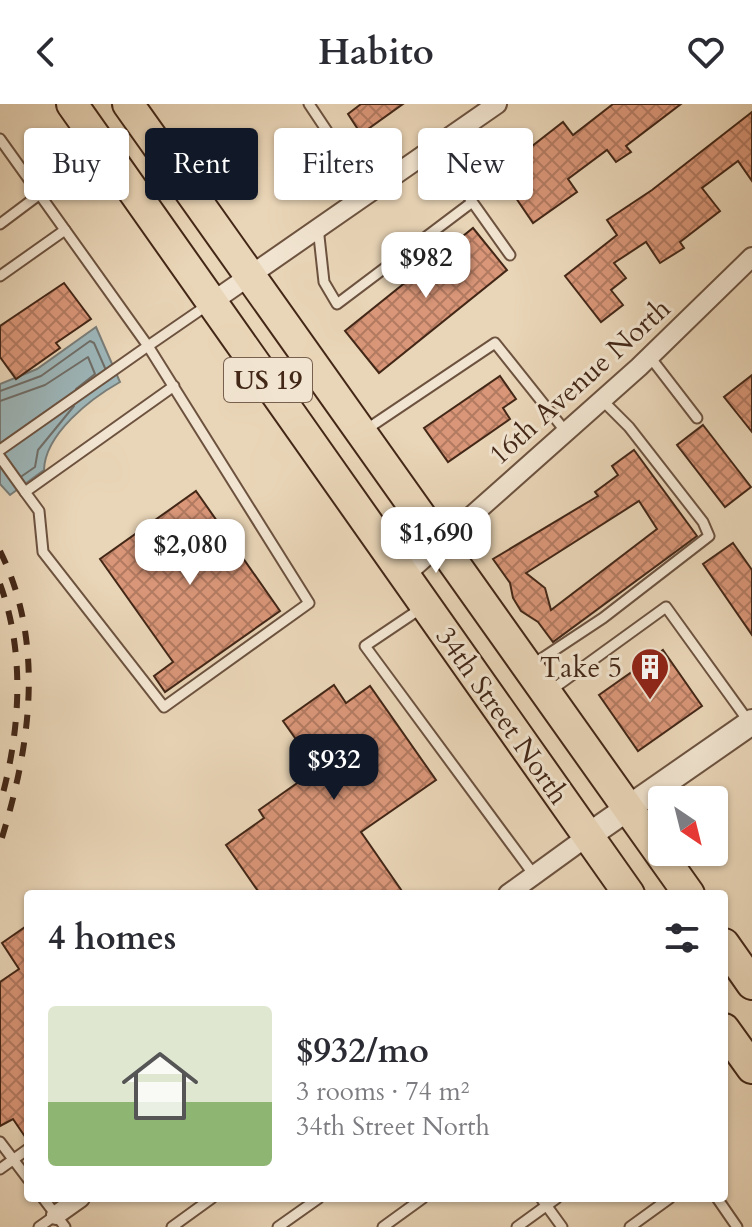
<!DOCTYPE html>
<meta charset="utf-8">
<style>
body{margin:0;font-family:Cardo,serif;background:#f2f2f3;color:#2b2b33;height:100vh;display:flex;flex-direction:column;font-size:30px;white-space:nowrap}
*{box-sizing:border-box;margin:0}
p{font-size:26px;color:#7c7c81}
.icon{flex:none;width:44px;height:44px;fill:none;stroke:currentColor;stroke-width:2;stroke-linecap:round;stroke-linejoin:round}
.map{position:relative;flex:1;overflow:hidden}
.side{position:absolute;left:24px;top:786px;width:704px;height:312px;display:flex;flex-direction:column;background:#fff;border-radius:8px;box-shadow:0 2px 6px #0004}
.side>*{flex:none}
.hud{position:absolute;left:24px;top:24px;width:704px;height:72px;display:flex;gap:16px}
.needle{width:52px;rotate:145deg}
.buttons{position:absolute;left:648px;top:682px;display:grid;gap:16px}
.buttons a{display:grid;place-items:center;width:80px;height:80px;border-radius:8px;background:#fff;box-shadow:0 2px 6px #0004;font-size:40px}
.price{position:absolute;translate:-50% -68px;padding:0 18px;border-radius:16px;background:#fff;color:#222;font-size:26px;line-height:52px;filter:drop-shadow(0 2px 4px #0008)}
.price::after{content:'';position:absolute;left:50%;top:48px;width:24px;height:18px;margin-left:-12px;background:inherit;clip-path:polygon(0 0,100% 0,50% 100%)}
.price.on{background:#111827;color:#fff}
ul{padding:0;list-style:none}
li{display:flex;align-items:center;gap:24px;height:200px;padding:0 24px}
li+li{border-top:2px solid #e1e1e2}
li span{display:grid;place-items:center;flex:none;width:224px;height:160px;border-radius:8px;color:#555}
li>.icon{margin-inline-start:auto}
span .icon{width:96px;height:96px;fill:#fffc;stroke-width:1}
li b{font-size:34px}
h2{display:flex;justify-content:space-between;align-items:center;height:96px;padding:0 24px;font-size:34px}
.tag{padding:0 28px;border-radius:8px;background:#fff;box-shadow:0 2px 6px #0004;font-size:28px;line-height:72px}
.tag.on{background:#111827;color:#fff}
header{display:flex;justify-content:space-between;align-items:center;height:104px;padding:0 24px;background:#fff;font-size:36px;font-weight:700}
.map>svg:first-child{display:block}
.water{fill:#9db6b9;stroke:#797d78;stroke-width:2}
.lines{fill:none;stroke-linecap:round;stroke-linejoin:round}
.shore{stroke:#706e68;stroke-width:2}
.building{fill:url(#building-cross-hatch);stroke:#432717;stroke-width:2;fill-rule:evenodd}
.service-casing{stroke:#6c523f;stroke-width:13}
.minor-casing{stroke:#6c523f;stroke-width:22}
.tertiary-casing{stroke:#6c523f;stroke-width:28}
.trunk-casing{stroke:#432717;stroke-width:34}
.service{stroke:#f1e4d0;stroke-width:9}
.minor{stroke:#f1e4d0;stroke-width:18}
.tertiary{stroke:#f1e4d0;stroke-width:24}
.trunk{stroke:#e9d5b7;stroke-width:30}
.rail{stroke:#432717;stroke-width:6;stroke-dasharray:14 14;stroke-linecap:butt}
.labels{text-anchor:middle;stroke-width:6;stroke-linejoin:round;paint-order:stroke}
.shield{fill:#f1e4d0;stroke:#77604e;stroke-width:2}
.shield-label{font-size:26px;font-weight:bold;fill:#432717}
.street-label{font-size:28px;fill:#432717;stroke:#f1e4d0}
.poi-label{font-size:28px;fill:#432717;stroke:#f1e4d0;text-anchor:end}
</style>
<header><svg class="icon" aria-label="back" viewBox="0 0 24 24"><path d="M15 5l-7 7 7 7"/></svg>Habito<svg class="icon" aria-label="heart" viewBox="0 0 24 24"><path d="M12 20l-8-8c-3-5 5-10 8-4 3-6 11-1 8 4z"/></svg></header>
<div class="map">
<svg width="752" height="1123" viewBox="0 0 752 1123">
<defs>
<pattern id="building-cross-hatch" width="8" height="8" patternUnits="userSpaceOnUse" patternTransform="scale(2)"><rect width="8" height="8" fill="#d99678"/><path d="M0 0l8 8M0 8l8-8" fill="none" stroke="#b27a61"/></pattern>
</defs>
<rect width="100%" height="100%" fill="#e9d5b7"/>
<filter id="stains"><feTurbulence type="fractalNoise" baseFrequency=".0025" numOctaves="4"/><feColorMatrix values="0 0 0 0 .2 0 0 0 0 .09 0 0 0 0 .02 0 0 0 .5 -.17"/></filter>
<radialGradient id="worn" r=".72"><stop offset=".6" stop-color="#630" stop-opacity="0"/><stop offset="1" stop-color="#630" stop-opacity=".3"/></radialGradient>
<path class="water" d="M96,223L120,278C90,295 45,330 44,366L10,391L0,380V280L37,265Z"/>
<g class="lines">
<g class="shore">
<polyline points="0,287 41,272 90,237 94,239 105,264"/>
<polyline points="0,297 45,281 88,253 95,270 76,285"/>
<polyline points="22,372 35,363 38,346 74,302"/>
</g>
</g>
<g class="building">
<polygon points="361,0 403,0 361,30 348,10"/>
<polygon points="613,0 681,0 626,42 631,48 616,58 607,46 568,75 577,88 533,119 495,63 525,42 527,46 563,18 573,31"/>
<polygon points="752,8 752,77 738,57 702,84 720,107 680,138 684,144 660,159 646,138 614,159 626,174 611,186 623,201 601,218 565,172 617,131 607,116 652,86"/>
<polygon points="473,124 507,166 379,269 345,227"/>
<polygon points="64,179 91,215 56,239 60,244 16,275 0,253 0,222"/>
<polygon points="752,271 752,328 724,293"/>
<polygon points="500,272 516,295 503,304 510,315 448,358 424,324"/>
<polygon points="703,321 751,383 725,403 677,341"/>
<path d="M634,346L697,432L553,538L538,518L521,507L513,494L510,479L493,455L598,392L595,388L618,371L612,362ZM639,397L657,425L551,506L545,484L526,469Z"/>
<polygon points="196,387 280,507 165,588 154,572 173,558 100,455"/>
<polygon points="733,439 752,466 752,531 703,460"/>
<polygon points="663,546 702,602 638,647 599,591"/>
<polygon points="334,581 346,599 370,582 436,676 361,728 404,790 260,790 226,741 264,714 259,706 317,665 283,617"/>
<polygon points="28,821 28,1037 13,1015 0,1022 0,878 19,865 2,839"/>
</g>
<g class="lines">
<g class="service-casing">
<g id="service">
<polyline points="309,0 329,30 359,95"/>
<polyline points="0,35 148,242 209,200"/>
<polyline points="434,44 510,151"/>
<polyline points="0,120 40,90"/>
<polyline points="318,123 324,178 337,200 471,99"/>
<polyline points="0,172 65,126"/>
<polyline points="650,253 697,314"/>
<polyline points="364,327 495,239 566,328"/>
<polyline points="0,346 148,242 309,499 164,603 43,448 39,407 25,388 174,282"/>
<polyline points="0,353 25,388"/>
<polyline points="423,503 365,542 534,771"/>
<polyline points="532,561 603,514 709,432 703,418 629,323 602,296"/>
<polyline points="550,587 666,503 749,618"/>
<polyline points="0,1038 28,1075"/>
<polyline points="0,1065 28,1045"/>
<polyline points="43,1094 65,1123"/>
<polyline points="541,1094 562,1123"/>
<polyline points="717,1094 737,1123"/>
<polyline points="39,1123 56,1111"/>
<polyline points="172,1123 212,1094"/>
<polyline points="278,1123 319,1094"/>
<polyline points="383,1123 423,1094"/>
<polyline points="517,1123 557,1094"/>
<polyline points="630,1123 670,1094"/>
</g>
</g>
<g class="minor-casing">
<g id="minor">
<polyline points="212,198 497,0"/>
<polyline points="405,471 639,263 752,153"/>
<polyline points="508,790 588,732"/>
<polyline points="56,1111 80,1094"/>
</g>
</g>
<g class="tertiary-casing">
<polyline id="tertiary" points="588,732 752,618"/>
</g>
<g class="trunk-casing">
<g id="trunk">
<polyline points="72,0 629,790"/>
<polyline points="128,0 689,790"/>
<polyline points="724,840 752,880"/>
<polyline points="724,925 752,964"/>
</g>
</g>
<use href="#service" class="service"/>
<use href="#minor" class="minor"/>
<use href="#tertiary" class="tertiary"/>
<use href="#trunk" class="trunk"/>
<g class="rail">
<path d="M0,447C46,540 30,645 0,740"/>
<path d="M0,480C26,550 20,630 0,700"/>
</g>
</g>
<defs>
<g id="building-pin" transform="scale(2)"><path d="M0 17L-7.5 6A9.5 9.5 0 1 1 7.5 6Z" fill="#8f2418" stroke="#f1e4d0"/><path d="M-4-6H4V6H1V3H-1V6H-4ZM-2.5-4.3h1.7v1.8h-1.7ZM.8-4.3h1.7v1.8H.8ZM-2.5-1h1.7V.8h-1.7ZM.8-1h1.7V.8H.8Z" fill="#fff"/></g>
</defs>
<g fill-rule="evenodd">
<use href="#building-pin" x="650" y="563"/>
</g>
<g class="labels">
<rect class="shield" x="224" y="254" width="88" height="44" rx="6"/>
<g class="shield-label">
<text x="268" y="285">US 19</text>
</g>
<g class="street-label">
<text transform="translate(579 277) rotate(-42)" y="10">16th Avenue North</text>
<text transform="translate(503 611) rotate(55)" y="10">34th Street North</text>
</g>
<g class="poi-label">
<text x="622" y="573">Take 5</text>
</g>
</g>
<rect width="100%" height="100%" filter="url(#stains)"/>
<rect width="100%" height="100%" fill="url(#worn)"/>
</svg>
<div class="buttons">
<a><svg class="needle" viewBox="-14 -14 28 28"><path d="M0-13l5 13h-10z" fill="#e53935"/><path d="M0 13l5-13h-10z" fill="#7c7c81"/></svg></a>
</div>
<b class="price" style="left:426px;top:196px">$982</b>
<b class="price" style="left:436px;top:471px">$1,690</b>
<b class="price" style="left:190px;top:483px">$2,080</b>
<b class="price on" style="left:334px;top:698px">$932</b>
<div class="hud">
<a class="tag">Buy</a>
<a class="tag on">Rent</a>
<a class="tag">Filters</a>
<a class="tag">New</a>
</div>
<section class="side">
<h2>4 homes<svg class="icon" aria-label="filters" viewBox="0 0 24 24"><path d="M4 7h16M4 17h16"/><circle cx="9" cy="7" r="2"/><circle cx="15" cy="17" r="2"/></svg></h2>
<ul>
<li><span style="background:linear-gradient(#dfe7d0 60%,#8fb573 0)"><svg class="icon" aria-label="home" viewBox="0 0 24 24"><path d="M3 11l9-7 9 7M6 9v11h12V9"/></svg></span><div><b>$932/mo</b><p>3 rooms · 74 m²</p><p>34th Street North</p></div></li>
</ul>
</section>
</div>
